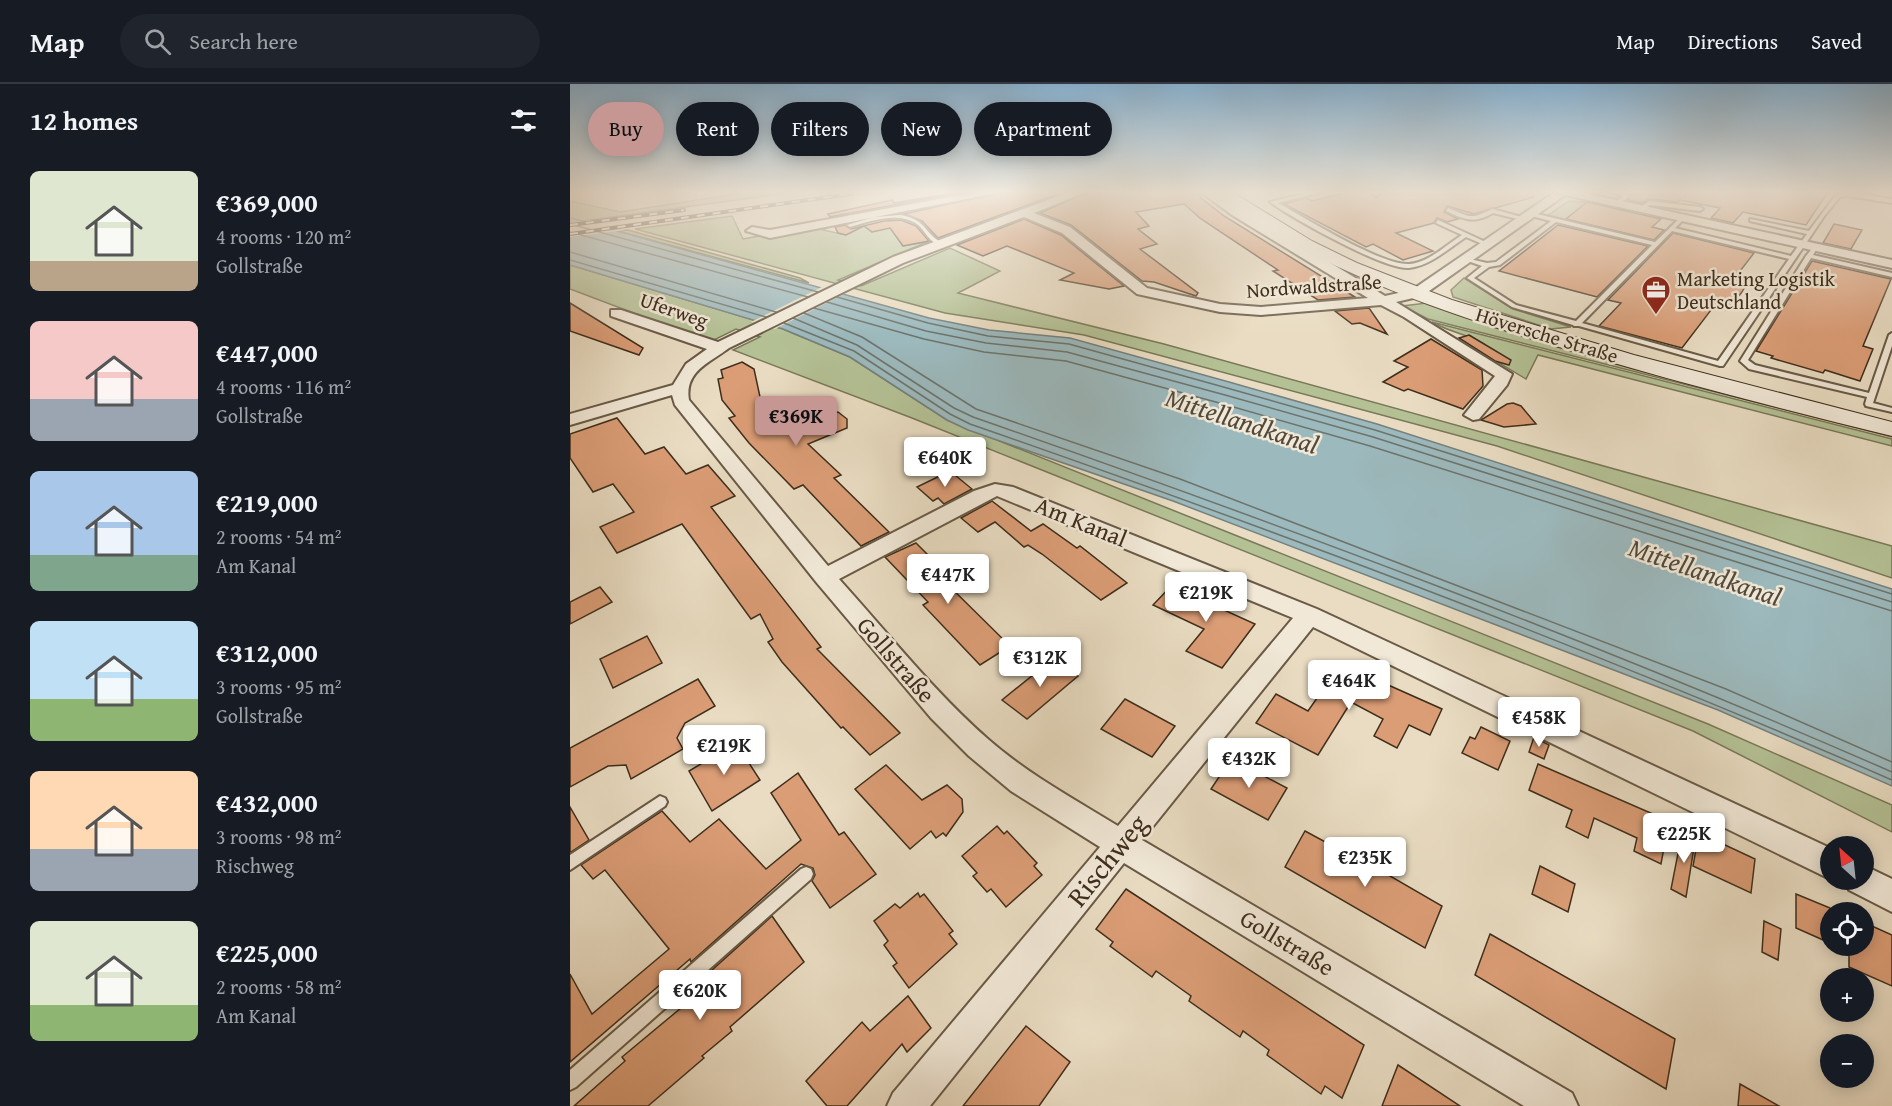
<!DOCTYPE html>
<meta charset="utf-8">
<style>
body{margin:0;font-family:"Gentium Book Plus",serif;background:#20242c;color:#f1f3f6;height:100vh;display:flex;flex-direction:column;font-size:22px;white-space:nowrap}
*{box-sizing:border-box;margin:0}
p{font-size:20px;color:#9ea1a6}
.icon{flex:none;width:33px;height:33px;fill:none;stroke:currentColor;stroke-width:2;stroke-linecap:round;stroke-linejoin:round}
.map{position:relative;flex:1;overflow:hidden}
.side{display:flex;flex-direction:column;background:#171b24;width:570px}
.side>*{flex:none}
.top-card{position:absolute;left:18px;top:18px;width:570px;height:54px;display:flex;gap:12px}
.needle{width:39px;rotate:333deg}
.controls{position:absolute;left:1250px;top:752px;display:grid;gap:12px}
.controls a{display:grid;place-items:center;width:54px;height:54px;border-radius:50%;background:#171b24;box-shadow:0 3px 15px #0003;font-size:30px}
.price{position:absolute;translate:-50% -51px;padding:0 14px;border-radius:6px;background:#fff;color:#222;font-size:20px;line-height:39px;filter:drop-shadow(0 2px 3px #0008)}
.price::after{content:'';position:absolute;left:50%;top:36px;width:18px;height:14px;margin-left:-9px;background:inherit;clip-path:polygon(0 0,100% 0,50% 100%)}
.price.active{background:#c59692;color:#111}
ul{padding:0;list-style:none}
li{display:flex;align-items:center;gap:18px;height:150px;padding:0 30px}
li span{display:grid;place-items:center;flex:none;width:168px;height:120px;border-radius:9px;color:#555}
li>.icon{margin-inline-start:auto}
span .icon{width:72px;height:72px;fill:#fffc;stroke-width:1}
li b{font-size:26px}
h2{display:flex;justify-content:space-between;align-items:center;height:72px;padding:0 30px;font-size:26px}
.pill{padding:0 21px;border-radius:27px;background:#171b24;box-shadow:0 3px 15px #0003;font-size:21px;line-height:54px}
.pill.active{background:#c59692;color:#111}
header{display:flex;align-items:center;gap:36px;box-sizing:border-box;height:84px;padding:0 30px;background:#171b24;border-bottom:2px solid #363941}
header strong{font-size:28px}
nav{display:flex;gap:33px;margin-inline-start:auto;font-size:21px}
.search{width:420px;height:54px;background:#20242c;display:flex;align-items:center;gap:15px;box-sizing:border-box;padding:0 21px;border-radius:33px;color:#9ea1a6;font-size:22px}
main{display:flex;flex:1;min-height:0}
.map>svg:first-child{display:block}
.green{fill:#b4c195;stroke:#797858;stroke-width:1.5}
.water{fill:#9cb9bd;stroke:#76817d;stroke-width:1.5}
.pier{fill:#e9dcc2}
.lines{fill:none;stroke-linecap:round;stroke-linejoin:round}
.shore{stroke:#6d746c;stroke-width:1.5}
.building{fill:#db9d76;stroke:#3e2e1c;stroke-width:1.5}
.lane-casing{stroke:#695a46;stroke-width:4}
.street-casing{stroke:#695a46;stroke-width:4}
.secondary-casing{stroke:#3e2e1c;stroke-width:2}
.lane{fill:#f1e8d7;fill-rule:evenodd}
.street{fill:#f1e8d7;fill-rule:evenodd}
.secondary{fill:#f1e8d7;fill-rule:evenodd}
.rail-casing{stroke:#3e2e1c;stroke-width:4}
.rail{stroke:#f1e8d7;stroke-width:2;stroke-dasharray:8;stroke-linecap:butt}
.labels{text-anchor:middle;stroke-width:5;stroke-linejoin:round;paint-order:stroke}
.far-poi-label{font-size:20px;fill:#3e2e1c;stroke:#f1e8d7;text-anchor:start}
.far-street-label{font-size:20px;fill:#3e2e1c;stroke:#f1e8d7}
.street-label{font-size:24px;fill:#3e2e1c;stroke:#f1e8d7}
.water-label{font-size:26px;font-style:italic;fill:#514a3c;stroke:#f1e8d7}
.near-street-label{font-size:28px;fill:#3e2e1c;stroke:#f1e8d7}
</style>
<header>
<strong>Map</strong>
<div class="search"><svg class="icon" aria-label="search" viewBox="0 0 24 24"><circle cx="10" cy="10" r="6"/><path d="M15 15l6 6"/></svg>Search here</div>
<nav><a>Map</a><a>Directions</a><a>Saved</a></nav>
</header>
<main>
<section class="side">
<h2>12 homes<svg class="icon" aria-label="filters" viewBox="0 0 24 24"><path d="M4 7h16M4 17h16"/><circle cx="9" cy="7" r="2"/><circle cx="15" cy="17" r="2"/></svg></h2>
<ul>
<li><span style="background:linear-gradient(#dfe7d0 75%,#b9a48a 0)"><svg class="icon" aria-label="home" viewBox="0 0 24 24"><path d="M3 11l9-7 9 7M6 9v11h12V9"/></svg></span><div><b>€369,000</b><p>4 rooms · 120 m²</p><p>Gollstraße</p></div></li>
<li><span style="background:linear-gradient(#f6c9c9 65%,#9aa5b1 0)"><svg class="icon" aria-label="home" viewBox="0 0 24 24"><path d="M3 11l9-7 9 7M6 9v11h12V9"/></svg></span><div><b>€447,000</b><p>4 rooms · 116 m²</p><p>Gollstraße</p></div></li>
<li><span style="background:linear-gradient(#a9c7e8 70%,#7fa58c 0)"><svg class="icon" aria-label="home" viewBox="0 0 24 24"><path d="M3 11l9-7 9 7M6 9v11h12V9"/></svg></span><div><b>€219,000</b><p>2 rooms · 54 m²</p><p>Am Kanal</p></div></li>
<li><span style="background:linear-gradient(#bfe0f5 65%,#8fb573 0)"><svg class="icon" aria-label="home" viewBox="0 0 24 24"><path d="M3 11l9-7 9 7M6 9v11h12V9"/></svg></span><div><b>€312,000</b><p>3 rooms · 95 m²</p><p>Gollstraße</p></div></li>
<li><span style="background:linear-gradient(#ffd9b3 65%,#9aa5b1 0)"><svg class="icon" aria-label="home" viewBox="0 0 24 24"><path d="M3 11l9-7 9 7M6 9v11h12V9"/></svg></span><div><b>€432,000</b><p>3 rooms · 98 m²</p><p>Rischweg</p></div></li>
<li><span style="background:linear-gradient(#dfe7d0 70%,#8fb573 0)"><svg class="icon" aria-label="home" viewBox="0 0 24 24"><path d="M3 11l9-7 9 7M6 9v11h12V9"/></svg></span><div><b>€225,000</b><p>2 rooms · 58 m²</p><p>Am Kanal</p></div></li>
</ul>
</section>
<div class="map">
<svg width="1322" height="1022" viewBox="0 0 1322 1022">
<rect width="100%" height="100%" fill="#e9dcc2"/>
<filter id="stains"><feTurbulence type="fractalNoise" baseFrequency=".00333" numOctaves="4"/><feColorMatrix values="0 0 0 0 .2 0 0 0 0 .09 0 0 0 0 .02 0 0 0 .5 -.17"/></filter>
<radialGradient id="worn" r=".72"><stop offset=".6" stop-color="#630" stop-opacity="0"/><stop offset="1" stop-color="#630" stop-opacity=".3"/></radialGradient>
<g class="green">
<polygon points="178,108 225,108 13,137 0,134 0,117 50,128"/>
<polygon points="999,117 1027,119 1022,124 1012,122 995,136 977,132"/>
<path d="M162,132L173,155L292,133L294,136C279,140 265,139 253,146L276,151L288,144L281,143L291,139L302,148L318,144L323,138L326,151L333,162L357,158L268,196L291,202L380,164L430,187L388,209L594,260L1322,462V494L927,362L514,251L375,229L65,145Z"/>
<polygon points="58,146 230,194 239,199 48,147"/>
<polygon points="0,181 213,245 280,273 377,336 1138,640 1322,721 1322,748 1123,647 342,334 163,266 190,253 166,245 140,258 0,205"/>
<polygon points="894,194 943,225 1001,243 981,245 883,213 881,206"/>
<polygon points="857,219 1322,351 1322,353 858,235 832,222"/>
<path d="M862,238L1322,355V362L968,271L956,295L904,264L914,260C897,250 879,248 862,238Z"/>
</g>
<polygon class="water" points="0,134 359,234 419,246 500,254 659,298 807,340 1322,505 1322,702 1148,626 603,417 398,346 377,336 280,273 213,245 0,181"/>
<g class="pier">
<polygon points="21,136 56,146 0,153 0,139"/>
<polygon points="256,201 280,207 205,245 181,238"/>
</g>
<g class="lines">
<g class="shore">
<polyline points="0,140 248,208"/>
<polyline points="0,148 238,213"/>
<polyline points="0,168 206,228"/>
<polyline points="0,176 196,233"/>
<polyline points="267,213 358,239 418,252 499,260 657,304 805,346 1322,510"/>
<polyline points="257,218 356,247 416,259 497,268 655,311 803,353 1322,518"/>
<polyline points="244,224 354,255 414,268 496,277 653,320 800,362 1322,527"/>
<polyline points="234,229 292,253 406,325 610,395 1156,605 1322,678"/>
<path d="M223,234L287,261L384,324L403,333C713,441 1021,556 1322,688"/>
<path d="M214,239L284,267L380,330L400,340C711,448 1020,564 1322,696"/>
</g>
</g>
<g class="building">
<polygon points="388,108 393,108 260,133 258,130 322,116 324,119"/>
<polygon points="433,108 493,108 368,154 352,137 334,130"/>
<polygon points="518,108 629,108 631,114 654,132 785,213 748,216 703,187 708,186 631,135 614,120 566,128 579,142 568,145 587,160 570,165 628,209 626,212 584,198 572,197 501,141 470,129"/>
<polygon points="778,108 799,108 806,114 811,108 963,108 964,113 904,130 877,122 874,128 888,135 877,138 867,134 864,139 826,149 863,167 833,176 803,160 796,163 714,120 736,114 742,117"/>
<polygon points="1057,108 1258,108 1236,141 1173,128 1163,139 1141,134 1150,124 1110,116 1108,118 1079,115 1072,119 1058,116 1062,111"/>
<polygon points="1017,118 1091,135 1082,143 1094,146 1084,156 996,135"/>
<polygon points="454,135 491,151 554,202 539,205 490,196 504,189 437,162 413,172 387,161"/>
<polygon points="331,136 346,142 359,157 333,162 320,144 302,148 294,142 276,151 268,149 265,143 275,141 281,145 314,137"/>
<polygon points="1264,140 1292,146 1281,165 1253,159"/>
<polygon points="988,141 1078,162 1027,213 929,187"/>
<polygon points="1103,149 1184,169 1167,191 1179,195 1172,208 1157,226 1144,222 1112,264 1029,242 1051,219 1038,216"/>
<polygon points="1242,177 1321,195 1293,262 1303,265 1290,297 1255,286 1253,289 1201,274 1203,272 1186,267"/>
<polygon points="0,219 73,264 69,271 0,247"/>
<polygon points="799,224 817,250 790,239 782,240 765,227"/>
<polygon points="899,251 941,276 939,281 925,277 889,254"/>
<polygon points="861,255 912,286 913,302 893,325 838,305 834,307 813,298 838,283 824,277"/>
<polygon points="172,278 184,285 190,313 204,328 246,313 264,329 268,328 277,335 277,344 238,360 271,391 264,394 319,448 291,462 233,401 224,405 179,359 159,334 165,332 152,316 148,295 153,294 151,286"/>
<polygon points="943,319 951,322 966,340 934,343 911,336 937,320"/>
<polygon points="47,334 75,370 94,363 116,390 138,381 165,412 141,423 251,563 247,565 330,649 300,671 273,643 271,644 212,578 198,558 203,555 190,530 181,535 112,440 47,469 30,443 64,428 43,400 23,408 0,374 0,350"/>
<polygon points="380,387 402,405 374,420 368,414 363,417 347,403"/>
<polygon points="422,417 461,447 473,440 507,464 510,462 557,499 531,516 472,470 458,461 454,463 425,438 408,448 391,434"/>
<polygon points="346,459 371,484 364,487 440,562 410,581 353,521 358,518 315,473"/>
<polygon points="606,497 637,510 632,516 685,540 652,584 616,567 634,545 583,521"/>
<polygon points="30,503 42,518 0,540 0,518"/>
<polygon points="77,552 92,579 43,604 30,575"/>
<polygon points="484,574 508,592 457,635 432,616"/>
<polygon points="771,580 872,625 860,651 839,641 827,664 804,652 813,635 781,618 748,671 686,639 706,610 738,627"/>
<polygon points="128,595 145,622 115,639 107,654 113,665 61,695 56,681 38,682 0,703 0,664"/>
<polygon points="555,615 605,642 582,673 531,645"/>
<polygon points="911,643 940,657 928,686 892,669 900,653 905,655"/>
<polygon points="964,653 979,661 974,675 959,668"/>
<polygon points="166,659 190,696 142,727 119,687"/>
<polygon points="661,675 717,704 698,736 641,705"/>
<polygon points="968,680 1099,737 1091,780 1064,767 1067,754 1024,734 1018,754 996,743 1002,726 959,706"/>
<polygon points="316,681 352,716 377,701 392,715 393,728 376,752 373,749 366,754 361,747 340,765 285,705"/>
<polygon points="228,689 269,751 274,748 306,790 260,824 242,797 245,791 243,784 231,780 121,878 120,875 0,978 0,890 22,930 99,865 35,786 23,795 11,781 92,727 120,758 149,735 196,785 231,756 201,709"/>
<polygon points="0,723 19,756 1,768 0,767"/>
<polygon points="427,742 434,750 437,747 467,779 464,782 472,791 436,823 421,805 417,808 403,792 407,789 392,772"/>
<polygon points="735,747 783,773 784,771 872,822 855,864 715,783"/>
<polygon points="1112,749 1126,751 1116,813 1101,805"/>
<polygon points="1138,753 1185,775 1181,809 1123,782 1127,760 1136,764"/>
<polygon points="970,782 1005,800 998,828 962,810"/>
<polygon points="556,805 794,961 772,1014 755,1002 751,1010 697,971 699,966 673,947 670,953 619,917 621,912 586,887 582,893 540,862 543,858 526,845"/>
<polygon points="348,809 350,813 354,810 383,847 379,850 387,860 339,904 323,882 327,879 314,861 318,857 304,837 325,820 330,824"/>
<polygon points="1226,810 1260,824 1260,859 1226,844"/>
<polygon points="202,832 234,878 160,943 162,947 132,972 134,974 78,1022 4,1022 55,977 52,973 135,904 131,896"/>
<polygon points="1194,837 1211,845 1208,876 1192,868"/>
<polygon points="1293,838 1322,851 1322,902 1279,883 1279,861 1293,861"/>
<polygon points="920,850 1105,955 1096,1005 905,891"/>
<polygon points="338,912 361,944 337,968 332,960 277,1022 257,1022 236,997 292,938 300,947"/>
<polygon points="456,942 500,978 469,1022 393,1022"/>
<polygon points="828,981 890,1022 812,1022"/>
<polygon points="1170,1000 1209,1022 1168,1022"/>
</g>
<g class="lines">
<g class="lane-casing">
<g id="lane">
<path d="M741,108H752L708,119C734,133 812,182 839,180C858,179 876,161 892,151L866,139L868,136L922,161L917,162L896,153C879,164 860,182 839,184C814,186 722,134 700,118Z"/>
<polygon points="801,108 807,108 809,110 806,112"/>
<polygon points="1041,108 1050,108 1060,112 1047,121 1045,118 1053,112"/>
<path d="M1278,108L1322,115V119L1278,112L1270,113L1255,131L1153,282H1150L1009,242H1004L1003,241L942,223L897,194L912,182L895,176V174L917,179L926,178L981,137L961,132L963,129L1085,158L1112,132L1115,134L1105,144L1221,172L1237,150L1180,137V135L1239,147L1266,111ZM986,138L1082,161L1006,237L946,221L904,194L919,183L930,181ZM1102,147L1219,175L1148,277L1012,239Z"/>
<polygon points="1079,117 1130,123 1133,125 1130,127 1080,121 1074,126 1070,126 1070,124"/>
<path d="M878,124C901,133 899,136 922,125L959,135L956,137L923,129C904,140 895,136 876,127Z"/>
<path d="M331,131C357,136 353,148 372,159V161C359,160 356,147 347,140C329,127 299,137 280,143L277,141L304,133Z"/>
<polygon points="1245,161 1248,163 1243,171 1322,189 1322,193 1241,174 1178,276 1185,281 1299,309 1319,251 1322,249 1322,262 1303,319 1322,324 1322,328 1296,322 1295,320 1297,313 1179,285 1170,277 1236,172"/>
<polygon points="90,712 95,714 97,718 95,722 0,786 0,771"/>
<polygon points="236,783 241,785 243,790 241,795 6,1003 0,1006 0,986 231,785"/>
</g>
</g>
<g class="street-casing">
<g id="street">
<polygon points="407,108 431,108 200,154 176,147 182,143 200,146"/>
<path d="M500,108H516L464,129L500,143L577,204L650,220L691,223L798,214L662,131L631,108H644L815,212L842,206L985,108H1010L1322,176V184L995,111L852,212L826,218L942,290L937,301L909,335L903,336L894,331L925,292L834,233L811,221L691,231L650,228L567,210L492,149L454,133L333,179L159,264C141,278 114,287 119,316L258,482L404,407L425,400L443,403L747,525L1260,764V795L743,543L572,756L1002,1009L1008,1022H954L554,779L360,1022H317L323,1009L530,763L441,707L399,672L361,634L247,499L105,321L102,311L0,341V330L103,301L116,280L137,265L41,232V226H51L148,258L323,173ZM427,412L723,534L548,742C504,715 458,690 419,656C364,608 318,549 269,495Z"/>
<polygon points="1293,781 1322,795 1322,828 1279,806 1275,795 1293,795"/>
</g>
</g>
<g class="secondary-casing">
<path id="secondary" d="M644,108H662L742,157L787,179L882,216L1064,271L1322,338V352C1211,325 1099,296 989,263C892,234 795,202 707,151C687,140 659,126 644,108Z"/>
</g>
<use href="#lane" class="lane"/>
<use href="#street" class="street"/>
<use href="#secondary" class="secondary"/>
<g class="rail-casing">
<g id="rail">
<polyline points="0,141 114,126"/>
<polyline points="0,150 294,108"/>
</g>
</g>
<use href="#rail" class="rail"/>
</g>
<linearGradient id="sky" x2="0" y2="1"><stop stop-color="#89b6d7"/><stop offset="0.43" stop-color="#f5efe4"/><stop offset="1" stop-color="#f5efe4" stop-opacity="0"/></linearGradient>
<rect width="1322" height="251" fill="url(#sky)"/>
<defs>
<g id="office-pin" transform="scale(1.5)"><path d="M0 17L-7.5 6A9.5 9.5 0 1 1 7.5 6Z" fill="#8f2418" stroke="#f1e8d7"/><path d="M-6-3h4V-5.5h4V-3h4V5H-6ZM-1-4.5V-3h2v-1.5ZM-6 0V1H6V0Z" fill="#fff"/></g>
</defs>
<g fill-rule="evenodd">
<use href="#office-pin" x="1086" y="206"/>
</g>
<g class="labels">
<g class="far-poi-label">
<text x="1107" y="202">Marketing Logistik<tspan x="1107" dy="23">Deutschland</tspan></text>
</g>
<g class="far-street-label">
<text transform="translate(744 202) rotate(-4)" y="7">Nordwaldstraße</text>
<text transform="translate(104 226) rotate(19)" y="7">Uferweg</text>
<text transform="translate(977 251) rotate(17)" y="7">Höversche Straße</text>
</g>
<g class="street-label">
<text transform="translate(511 438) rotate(22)" y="8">Am Kanal</text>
<text transform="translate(326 576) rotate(49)" y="8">Gollstraße</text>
<text transform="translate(717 859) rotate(31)" y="8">Gollstraße</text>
</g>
<g class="water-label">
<text transform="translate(672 337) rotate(18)" y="9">Mittellandkanal</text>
<text transform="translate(1135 488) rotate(19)" y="9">Mittellandkanal</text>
</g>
<g class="near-street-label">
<text transform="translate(537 776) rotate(-51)" y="10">Rischweg</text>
</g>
</g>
<rect width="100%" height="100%" filter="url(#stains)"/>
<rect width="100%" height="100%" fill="url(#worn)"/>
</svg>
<div class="controls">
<a><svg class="needle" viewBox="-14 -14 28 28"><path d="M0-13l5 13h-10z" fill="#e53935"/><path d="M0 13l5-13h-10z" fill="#9ea1a6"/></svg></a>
<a><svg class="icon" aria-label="locate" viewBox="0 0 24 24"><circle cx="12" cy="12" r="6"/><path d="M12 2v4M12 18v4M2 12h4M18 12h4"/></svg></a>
<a>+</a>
<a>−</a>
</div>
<b class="price active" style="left:226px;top:363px">€369K</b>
<b class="price" style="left:375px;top:404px">€640K</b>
<b class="price" style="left:378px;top:521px">€447K</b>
<b class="price" style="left:636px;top:539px">€219K</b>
<b class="price" style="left:470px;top:604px">€312K</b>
<b class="price" style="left:779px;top:627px">€464K</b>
<b class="price" style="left:969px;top:664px">€458K</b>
<b class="price" style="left:154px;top:692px">€219K</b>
<b class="price" style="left:679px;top:705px">€432K</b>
<b class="price" style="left:1114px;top:780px">€225K</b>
<b class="price" style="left:795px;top:804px">€235K</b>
<b class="price" style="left:130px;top:937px">€620K</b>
<div class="top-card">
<a class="pill active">Buy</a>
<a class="pill">Rent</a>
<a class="pill">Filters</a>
<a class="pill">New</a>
<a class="pill">Apartment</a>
</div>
</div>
</main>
